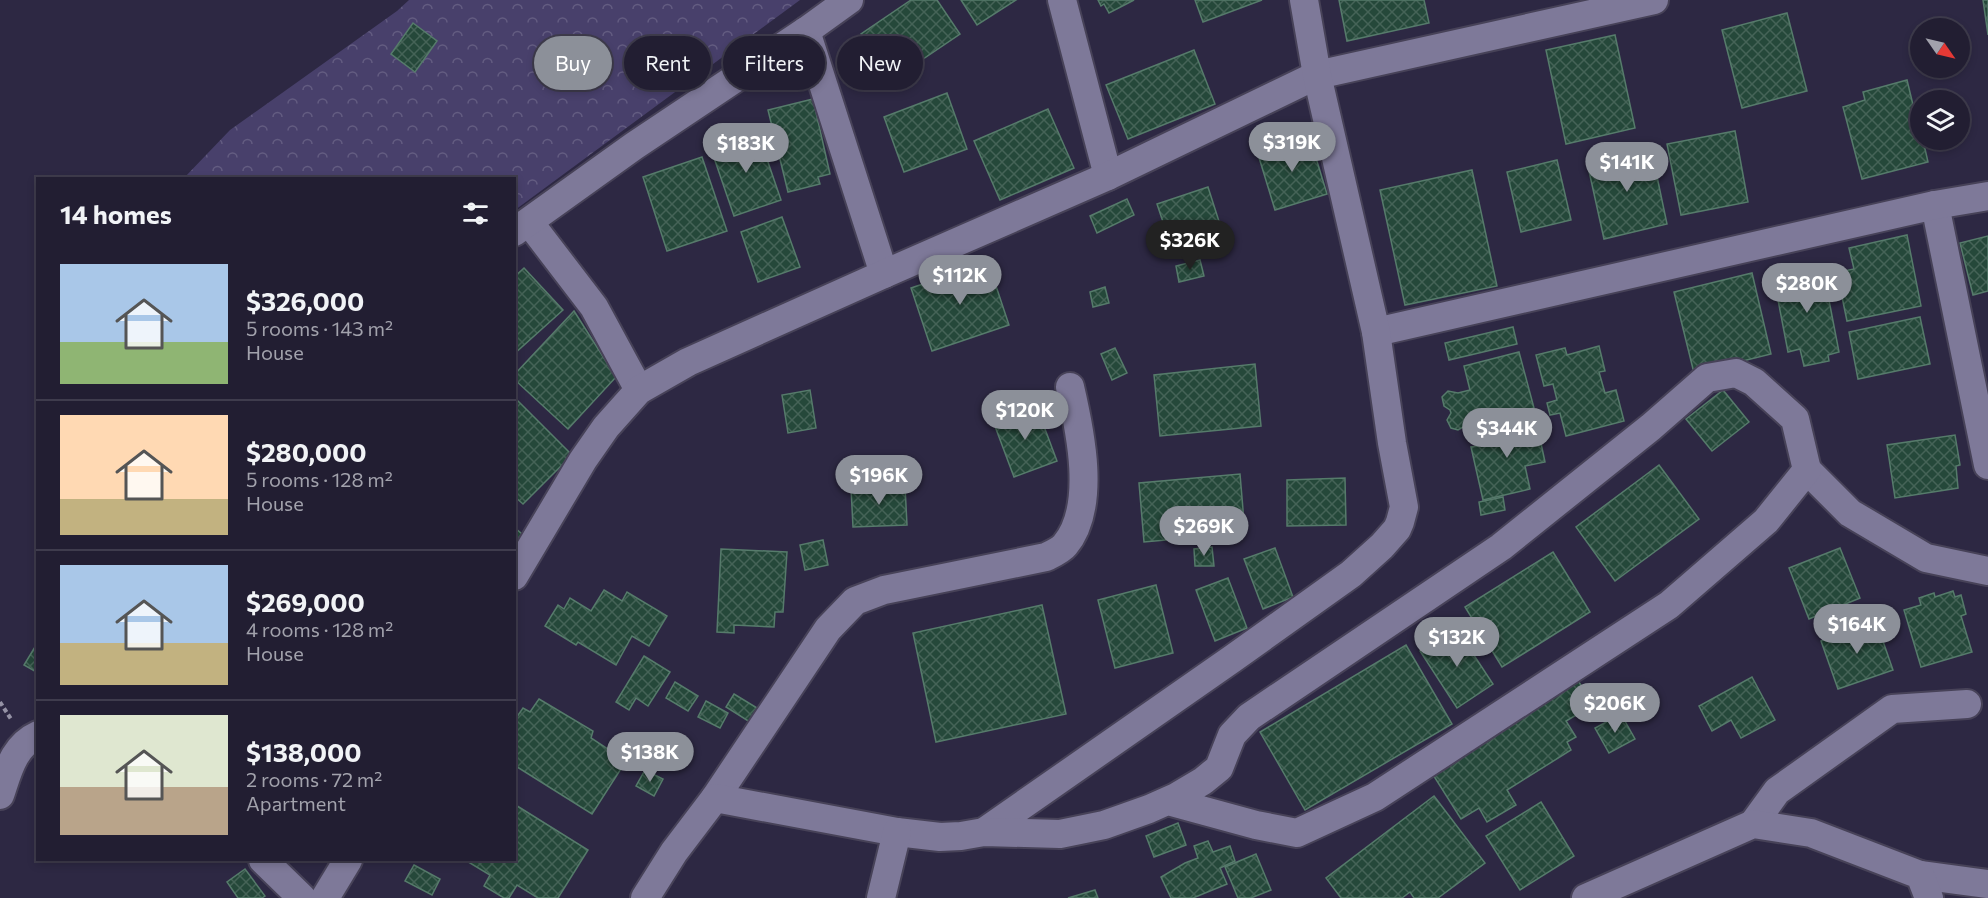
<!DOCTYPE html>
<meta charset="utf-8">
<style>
body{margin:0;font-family:Commissioner,sans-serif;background:#2e2b3e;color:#f1f3f6;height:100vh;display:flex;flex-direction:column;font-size:22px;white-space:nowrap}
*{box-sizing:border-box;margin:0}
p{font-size:20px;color:#a2a2ac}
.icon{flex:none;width:33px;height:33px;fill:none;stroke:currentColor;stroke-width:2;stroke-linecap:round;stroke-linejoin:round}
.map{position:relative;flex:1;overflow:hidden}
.sheet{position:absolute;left:36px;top:177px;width:480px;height:684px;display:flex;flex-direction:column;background:#221e32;border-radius:0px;box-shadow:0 3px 9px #0003,0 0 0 2px #3f3c4d}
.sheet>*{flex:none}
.banner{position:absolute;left:534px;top:36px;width:570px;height:54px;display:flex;gap:12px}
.needle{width:39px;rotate:124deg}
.buttons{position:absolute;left:1910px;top:18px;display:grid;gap:12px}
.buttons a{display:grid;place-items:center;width:60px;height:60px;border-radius:50%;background:#221e32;box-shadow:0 3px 9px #0003,0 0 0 2px #3f3c4d;font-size:30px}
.price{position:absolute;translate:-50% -51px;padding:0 14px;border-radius:21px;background:#8c9099;color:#fff;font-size:20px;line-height:39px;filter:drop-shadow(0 2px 3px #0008)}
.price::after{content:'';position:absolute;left:50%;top:36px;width:18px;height:14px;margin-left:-9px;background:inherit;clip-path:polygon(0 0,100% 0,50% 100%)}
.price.selected{background:#222;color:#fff}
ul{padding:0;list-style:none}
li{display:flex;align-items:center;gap:18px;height:150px;padding:0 24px}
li+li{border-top:2px solid #3f3c4d}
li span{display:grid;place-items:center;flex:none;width:168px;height:120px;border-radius:0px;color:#555}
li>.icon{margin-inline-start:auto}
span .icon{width:72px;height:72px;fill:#fffc;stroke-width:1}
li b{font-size:26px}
h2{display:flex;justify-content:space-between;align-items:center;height:72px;padding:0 24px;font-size:26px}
.chip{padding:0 21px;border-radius:27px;background:#221e32;box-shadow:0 3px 9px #0003,0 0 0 2px #3f3c4d;font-size:21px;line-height:54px}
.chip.selected{background:#8c9099;color:#fff}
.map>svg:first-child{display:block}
.forest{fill:url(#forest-crowns)}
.building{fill:url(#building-cross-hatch);stroke:#567b6b;stroke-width:1.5}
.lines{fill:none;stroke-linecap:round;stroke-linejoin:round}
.minor-casing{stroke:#474258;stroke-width:32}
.path{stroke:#9592a5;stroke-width:4;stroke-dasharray:4.5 3;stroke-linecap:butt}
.minor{stroke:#7e7999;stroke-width:28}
</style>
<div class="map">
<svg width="1988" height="898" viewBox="0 0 1988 898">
<defs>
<pattern id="forest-crowns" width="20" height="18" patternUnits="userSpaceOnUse" patternTransform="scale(1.5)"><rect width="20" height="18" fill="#48406b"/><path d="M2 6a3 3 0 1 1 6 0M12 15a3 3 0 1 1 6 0" fill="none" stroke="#635c81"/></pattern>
<pattern id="building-cross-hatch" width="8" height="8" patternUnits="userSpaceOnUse" patternTransform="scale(1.5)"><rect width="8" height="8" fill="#25483a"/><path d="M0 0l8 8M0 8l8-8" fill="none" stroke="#456357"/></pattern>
</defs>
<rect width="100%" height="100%" fill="#2d2843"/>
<polygon class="forest" points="409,0 800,0 515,210 514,178 184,178 230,130 397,11"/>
<g class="building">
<polygon points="911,0 937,0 960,34 892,80 861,34"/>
<polygon points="961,0 1016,0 977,25"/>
<polygon points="1098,0 1134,0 1109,13 1104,4 1101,6"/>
<polygon points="1195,0 1262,0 1203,22"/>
<polygon points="1339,0 1424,0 1429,23 1347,41"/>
<polygon points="1983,0 1988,0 1988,35"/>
<polygon points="1787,13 1807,91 1742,108 1722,30"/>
<polygon points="413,23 437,41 415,72 391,54"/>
<polygon points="1615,35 1635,128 1566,144 1546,50"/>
<polygon points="1194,50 1215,104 1128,139 1106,85"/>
<polygon points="1907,80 1914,109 1917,109 1920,123 1920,140 1923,140 1928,162 1862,179 1843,107 1865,100 1863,92"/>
<polygon points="947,93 967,149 904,172 884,117"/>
<polygon points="813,99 830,174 818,177 820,184 788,192 768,110"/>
<polygon points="1048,109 1074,168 1000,200 974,141"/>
<polygon points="1735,131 1748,202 1681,215 1667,144"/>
<polygon points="758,133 781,200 734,216 711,149"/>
<polygon points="1309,135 1327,194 1275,210 1257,151"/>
<polygon points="1651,148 1667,224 1604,239 1587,162"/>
<polygon points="702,157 727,231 667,251 643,177"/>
<polygon points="1557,160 1571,220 1521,232 1507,172"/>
<polygon points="1472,170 1497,286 1405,305 1380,190"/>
<polygon points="1208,187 1224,237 1174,255 1157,204"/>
<polygon points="1127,199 1134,215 1097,233 1090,216"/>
<polygon points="782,217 800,267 758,282 741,232"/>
<polygon points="1907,235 1921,306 1847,321 1841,292 1838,293 1834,273 1854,269 1849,248"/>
<polygon points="1988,236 1988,291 1973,295 1960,243"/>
<polygon points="1200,260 1204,276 1179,282 1176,266"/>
<polygon points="988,262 1009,325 932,351 911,288"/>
<polygon points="1822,264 1839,352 1828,355 1829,361 1804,366 1800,349 1788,352 1773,274"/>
<polygon points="524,268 563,310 514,354 514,277"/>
<polygon points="1752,273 1771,354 1694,373 1674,292"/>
<polygon points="1105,287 1109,303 1093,307 1090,292"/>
<polygon points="574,311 616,377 568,429 514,379 514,375"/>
<polygon points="1920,317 1930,364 1858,379 1849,332"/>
<polygon points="1513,327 1517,344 1449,360 1445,343"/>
<polygon points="1599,346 1605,371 1599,372 1605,393 1616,390 1624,421 1566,436 1560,413 1550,415 1547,403 1557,400 1553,384 1544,386 1536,355 1565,348 1567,355"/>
<polygon points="1115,348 1127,373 1112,380 1101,354"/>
<polygon points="1519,352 1534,408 1465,426 1458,430 1451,428 1447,420 1451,413 1450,410 1444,406 1442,397 1448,391 1458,393 1470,390 1464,366"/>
<polygon points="1255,364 1261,426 1160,436 1154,375"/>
<polygon points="810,390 816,428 788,433 782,395"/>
<polygon points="1723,390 1749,422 1712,451 1686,419"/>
<polygon points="516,399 572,455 523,504 514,496"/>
<polygon points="1036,405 1057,461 1014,477 993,421"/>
<polygon points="1536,420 1545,462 1525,466 1530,489 1483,500 1471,447 1486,445 1483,431"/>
<polygon points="1955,435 1960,465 1956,466 1958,488 1895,498 1887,445"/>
<polygon points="1659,465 1699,519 1615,581 1576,527"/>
<polygon points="1240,474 1245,533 1144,542 1139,483"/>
<polygon points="1345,478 1346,525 1287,526 1287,480"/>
<polygon points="905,486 907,525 853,527 851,488"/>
<polygon points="1503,497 1505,510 1481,515 1479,502"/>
<polygon points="514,527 529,540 514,556"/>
<polygon points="823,540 828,565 805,570 800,545"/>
<polygon points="1212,547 1214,566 1195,566 1194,549"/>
<polygon points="1275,548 1293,597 1263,609 1244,559"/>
<polygon points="1840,548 1860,598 1809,619 1789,568"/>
<polygon points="721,549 787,552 783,612 775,612 774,627 734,625 734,633 717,632"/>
<polygon points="1553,552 1590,612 1502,667 1465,607"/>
<polygon points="1228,578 1247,628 1215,641 1196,590"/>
<polygon points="1156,585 1173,653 1115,668 1098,600"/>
<polygon points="604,590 622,601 627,592 667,616 649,646 632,636 616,665 578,642 576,645 545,626 558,605 564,609 570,598 591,611"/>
<polygon points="1953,591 1955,597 1961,595 1966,614 1961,616 1972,652 1921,667 1904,610 1921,605 1919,598 1934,593 1935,597"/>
<polygon points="1042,605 1066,714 936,742 913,633"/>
<polygon points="1876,621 1893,670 1838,689 1821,641"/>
<polygon points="1456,628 1493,684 1457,708 1420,651"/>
<polygon points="38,642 38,673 24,665"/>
<polygon points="1406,645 1452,724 1305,810 1260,732"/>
<polygon points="644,656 670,672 648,706 636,698 629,710 616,702"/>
<polygon points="1752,677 1775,720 1741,738 1731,720 1712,731 1699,706"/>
<polygon points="1577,679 1584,690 1569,699 1578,714 1566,721 1576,737 1567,742 1571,750 1507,790 1516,805 1487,822 1479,808 1461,819 1430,770"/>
<polygon points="675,682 698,696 688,711 666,698"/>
<polygon points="734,694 762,711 753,724 726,707"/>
<polygon points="539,699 593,731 591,738 626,761 592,814 514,765 514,721 523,708 530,712"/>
<polygon points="706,701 728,713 720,728 698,717"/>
<polygon points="1621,714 1635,739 1609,753 1595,728"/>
<polygon points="645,770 663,779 654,796 636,786"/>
<polygon points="1434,796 1485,863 1438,898 1414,898 1410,892 1402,898 1341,898 1326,878"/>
<polygon points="1541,802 1574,856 1520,890 1486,836"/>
<polygon points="514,804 588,850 558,898 538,898 517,885 509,898 504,898 484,886 490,875 465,860 514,860"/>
<polygon points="1178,823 1186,845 1154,857 1146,836"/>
<polygon points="1208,841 1213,852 1230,846 1235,861 1220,868 1227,884 1193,898 1171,898 1161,877 1185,863 1198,858 1194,846"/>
<polygon points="1256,854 1271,890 1251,898 1238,898 1225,867"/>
<polygon points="414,865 440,879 432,895 405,881"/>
<polygon points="245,869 265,896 262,898 238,898 227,882"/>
<polygon points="1095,890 1098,898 1068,898"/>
</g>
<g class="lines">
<g class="minor-casing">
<g id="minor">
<polyline points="1062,0 1108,176"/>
<polyline points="806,31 884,274"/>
<polyline points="1935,205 1988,465"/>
<polyline points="529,222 594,307 639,390"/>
<polyline points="514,232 634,146 806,31 849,0"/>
<polyline points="1376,332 1935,205 1988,196"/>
<polyline points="1807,470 1850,513 1926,558 1988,571"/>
<polyline points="514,576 583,460 606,427 639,390 688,362 884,274 1108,176 1317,75 1654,0"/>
<path d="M0,795C8,772 13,746 38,735"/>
<path d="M715,798L828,629L855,601L884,590L1046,557C1052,554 1061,550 1065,545C1097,507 1080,430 1070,387"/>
<polyline points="1753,824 1777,791 1892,709 1967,704"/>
<polyline points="984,832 1232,659 1351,574 1382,546 1397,529 1400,522 1404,507 1392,443 1376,332 1317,75 1304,0"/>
<polyline points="263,860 302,898"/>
<polyline points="1920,875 1988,884"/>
<polyline points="325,898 348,860"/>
<polyline points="645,898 674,852 715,798 897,832 940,837 961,836 984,832 1060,834 1104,825 1149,809 1176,797 1203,781 1219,768 1232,735 1249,717 1501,547 1651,427 1707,378 1736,373 1754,382 1795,419 1807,470 1766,521 1669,605 1375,797 1297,833 1256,825 1168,801"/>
<polyline points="881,898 897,832"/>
<polyline points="1586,898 1753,824 1811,833 1920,875 1929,898"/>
</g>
</g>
<polyline class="path" points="0,702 11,719"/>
<use href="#minor" class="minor"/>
</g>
</svg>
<div class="buttons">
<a><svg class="needle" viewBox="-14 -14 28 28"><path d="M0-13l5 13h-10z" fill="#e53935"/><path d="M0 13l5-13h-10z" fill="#a2a2ac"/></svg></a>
<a><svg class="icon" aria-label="layers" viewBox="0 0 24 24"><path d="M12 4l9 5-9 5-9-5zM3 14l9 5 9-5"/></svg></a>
</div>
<b class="price" style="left:1292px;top:173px">$319K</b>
<b class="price" style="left:746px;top:174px">$183K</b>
<b class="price" style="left:1627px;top:193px">$141K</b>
<b class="price selected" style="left:1190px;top:271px">$326K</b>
<b class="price" style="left:960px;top:306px">$112K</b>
<b class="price" style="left:1807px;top:314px">$280K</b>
<b class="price" style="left:1025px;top:441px">$120K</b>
<b class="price" style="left:1507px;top:459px">$344K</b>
<b class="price" style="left:879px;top:506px">$196K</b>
<b class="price" style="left:1204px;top:557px">$269K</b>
<b class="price" style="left:1857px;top:655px">$164K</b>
<b class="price" style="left:1457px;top:668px">$132K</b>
<b class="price" style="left:1615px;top:734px">$206K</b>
<b class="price" style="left:650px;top:783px">$138K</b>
<div class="banner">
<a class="chip selected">Buy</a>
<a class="chip">Rent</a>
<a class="chip">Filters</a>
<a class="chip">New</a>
</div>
<section class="sheet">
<h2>14 homes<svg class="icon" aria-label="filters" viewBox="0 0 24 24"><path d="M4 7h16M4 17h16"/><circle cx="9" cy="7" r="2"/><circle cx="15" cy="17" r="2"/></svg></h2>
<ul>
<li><span style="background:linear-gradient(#a9c7e8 65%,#8fb573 0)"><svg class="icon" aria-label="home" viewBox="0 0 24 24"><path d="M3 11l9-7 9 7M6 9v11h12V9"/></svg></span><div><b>$326,000</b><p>5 rooms · 143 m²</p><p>House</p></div></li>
<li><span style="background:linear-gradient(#ffd9b3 70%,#c2b280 0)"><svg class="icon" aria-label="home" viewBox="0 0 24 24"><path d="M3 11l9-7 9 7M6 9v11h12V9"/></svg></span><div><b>$280,000</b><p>5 rooms · 128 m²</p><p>House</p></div></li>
<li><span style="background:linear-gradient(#a9c7e8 65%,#c2b280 0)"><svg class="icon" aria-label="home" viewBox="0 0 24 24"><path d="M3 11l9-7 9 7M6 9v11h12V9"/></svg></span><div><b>$269,000</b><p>4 rooms · 128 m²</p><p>House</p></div></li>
<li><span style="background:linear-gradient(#dfe7d0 60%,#b9a48a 0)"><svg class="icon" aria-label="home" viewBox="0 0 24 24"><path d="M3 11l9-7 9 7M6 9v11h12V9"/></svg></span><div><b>$138,000</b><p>2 rooms · 72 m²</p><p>Apartment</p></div></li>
</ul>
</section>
</div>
